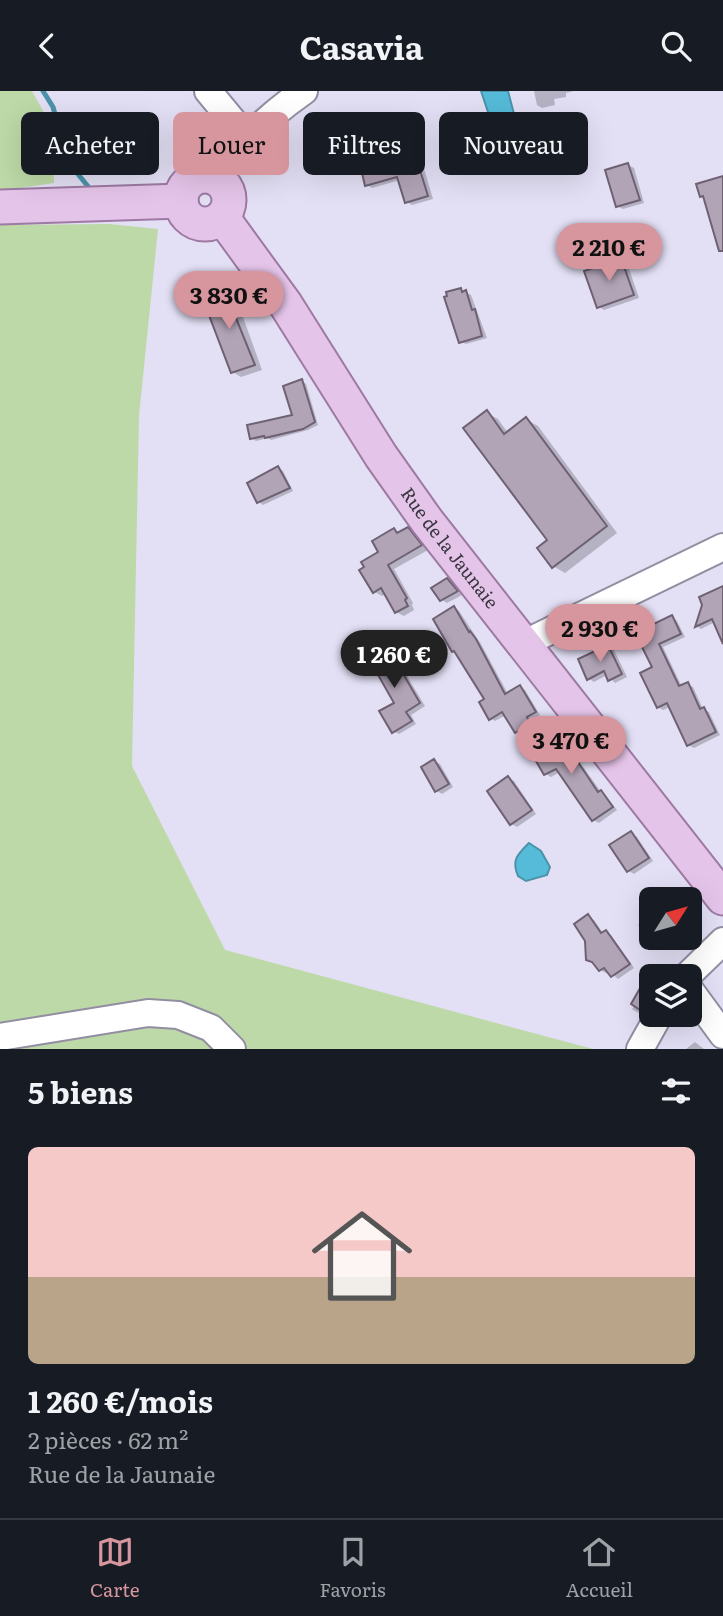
<!DOCTYPE html>
<html lang="fr">
<meta charset="utf-8">
<style>
body{margin:0;font-family:Literata,serif;background:#20242c;color:#f1f3f6;height:100vh;display:flex;flex-direction:column;font-size:26px;white-space:nowrap}
*{box-sizing:border-box;margin:0}
p{font-size:23px;color:#9ea1a6}
.icon{flex:none;width:38px;height:38px;fill:none;stroke:currentColor;stroke-width:2;stroke-linecap:round;stroke-linejoin:round}
.map{position:relative;height:958px;overflow:hidden}
.details{display:flex;flex-direction:column;background:#171b24;flex:1}
.details>*{flex:none}
.guide{position:absolute;left:21px;top:21px;width:682px;height:63px;display:flex;gap:14px}
.needle{width:46px;rotate:53deg}
.buttons{position:absolute;left:639px;top:796px;display:grid;gap:14px}
.buttons a{display:grid;place-items:center;width:63px;height:63px;border-radius:10px;background:#171b24;box-shadow:0 7px 28px #0002;font-size:35px}
.price{position:absolute;translate:-50% -60px;padding:0 16px;border-radius:24px;background:#d7969e;color:#111;font-size:23px;line-height:46px;filter:drop-shadow(0 2px 4px #0008)}
.price::after{content:'';position:absolute;left:50%;top:42px;width:21px;height:16px;margin-left:-10px;background:inherit;clip-path:polygon(0 0,100% 0,50% 100%)}
.price.on{background:#222;color:#fff}
ul{padding:0;list-style:none}
li{display:grid;align-content:center;gap:14px;height:371px;padding:0 28px}
li+li{border-top:2px solid #363941}
li span{display:grid;place-items:center;height:217px;border-radius:10px;color:#555}
li>.icon{margin-inline-start:auto}
span .icon{width:126px;height:126px;fill:#fffc;stroke-width:1}
li b{font-size:30px}
h2{display:flex;justify-content:space-between;align-items:center;height:84px;padding:0 28px;font-size:30px}
.pill{padding:0 24px;border-radius:10px;background:#171b24;box-shadow:0 7px 28px #0002;font-size:24px;line-height:63px}
.pill.on{background:#d7969e;color:#111}
header{display:flex;justify-content:space-between;align-items:center;height:91px;padding:0 28px;background:#171b24;font-size:32px;font-weight:700}
.menu{display:flex;justify-content:space-around;align-items:center;height:98px;border-top:2px solid #363941;background:#171b24;font-size:19px;color:#9ea1a6}
.menu a{display:grid;justify-items:center;gap:4px}
.menu .on{color:#d7969e}
.map>svg:first-child{display:block}
.green{fill:#bdd9a7}
.water{fill:#55bbd8;stroke:#4c93aa;stroke-width:2}
.shadow{fill:#0003}
.lines{fill:none;stroke-linecap:round;stroke-linejoin:round}
.stream{stroke:#4c93aa;stroke-width:5}
.building{fill:#b1a4b7;stroke:#6d6172;stroke-width:2}
.minor-casing{stroke:#928ea2;stroke-width:30}
.major-casing{stroke:#9d79a3;stroke-width:37}
.minor{stroke:#fff;stroke-width:26}
.major{stroke:#e5c4e9;stroke-width:33}
.labels{text-anchor:middle;stroke-width:6;stroke-linejoin:round;paint-order:stroke}
.street-label{font-size:18px;fill:#37363e;stroke:#fff}
</style>
<header><svg class="icon" aria-label="back" viewBox="0 0 24 24"><path d="M15 5l-7 7 7 7"/></svg>Casavia<svg class="icon" aria-label="search" viewBox="0 0 24 24"><circle cx="10" cy="10" r="6"/><path d="M15 15l6 6"/></svg></header>
<div class="map">
<svg width="723" height="958" viewBox="0 0 723 958">
<rect width="100%" height="100%" fill="#e3dff5"/>
<g class="green">
<polygon points="0,0 32,0 52,36 54,92 0,100"/>
<polygon points="109,133 158,138 139,325 132,675 225,859 593,958 0,958 0,134"/>
</g>
<g class="water">
<polygon points="481,0 508,0 519,42 515,68 500,74 494,72 489,65 490,59 501,46 500,35 488,21"/>
<path d="M529,752L541,760L550,776L547,784L526,790L518,785C511,769 518,763 529,752Z"/>
</g>
<g class="shadow">
<polygon points="534,0 574,0 566,2 566,6 554,8 555,14 542,17 537,14"/>
<polygon points="416,68 422,71 433,108 412,114 407,111 400,89 372,97 367,94"/>
<polygon points="628,74 634,77 644,112 623,118 617,115"/>
<polygon points="621,169 627,172 639,207 604,219 599,216"/>
<polygon points="223,197 231,202 239,215 262,279 241,286 233,281"/>
<polygon points="460,199 471,204 487,247 466,253 460,250 450,206"/>
<polygon points="302,290 306,293 318,334 308,339 271,349 268,347 256,350 251,347 294,326"/>
<polygon points="487,322 498,328 508,342 527,329 538,335 617,442 565,482 553,475 549,450"/>
<polygon points="278,377 283,380 293,400 263,414 259,411"/>
<polygon points="408,438 415,443 428,459 394,478 413,512 412,514 414,519 404,525 396,521 386,503 382,505 375,501 362,480 381,461 394,439 400,443"/>
<polygon points="447,489 462,504 447,512 442,509"/>
<polygon points="723,497 723,550 715,531 701,538 697,535 704,514"/>
<polygon points="454,517 459,520 481,553 508,603 520,596 525,599 540,624 531,629 535,636 521,644 516,641 506,624 495,630 490,627 487,608 457,562 454,560 435,529"/>
<polygon points="672,526 677,530 685,546 663,556 682,596 688,593 693,596 703,618 709,621 720,644 694,657 688,654 670,616 663,619 658,616 654,577 637,543"/>
<polygon points="608,556 614,559 627,586 615,592 607,584 594,591 588,587"/>
<polygon points="387,557 392,560 425,615 411,624 416,633 399,643 393,640 397,612"/>
<polygon points="556,645 561,649 569,663 584,677 601,701 606,705 617,719 599,732 593,729 560,681 551,686 546,683"/>
<polygon points="434,670 440,673 453,696 442,703 437,700"/>
<polygon points="508,687 514,690 536,723 517,736 512,733 489,700"/>
<polygon points="631,742 637,746 653,770 634,783 629,780"/>
<polygon points="651,824 651,847 669,847 659,855 653,852 638,834"/>
<polygon points="588,826 594,829 603,842 606,841 611,844 634,877 618,888 609,880 606,882 600,879"/>
<polygon points="655,874 668,886 651,886 651,919 649,922 642,918 638,922 632,918 635,914 633,912"/>
<polygon points="695,951 704,958 686,958"/>
</g>
<g class="lines">
<polyline class="stream" points="43,0 53,16 68,71 91,99"/>
</g>
<g class="building">
<polygon points="416,66 428,105 405,112 397,86 365,95 362,82"/>
<polygon points="628,72 640,109 616,116 605,79"/>
<polygon points="723,85 723,160 719,160 703,105 700,106 696,93"/>
<polygon points="621,167 634,204 597,217 584,180"/>
<polygon points="223,195 255,274 231,282 204,211 212,208 209,201"/>
<polygon points="461,197 462,201 466,199 472,219 475,218 482,245 459,252 444,206 447,205 446,201"/>
<polygon points="302,288 315,331 303,338 265,347 264,345 250,348 247,334 292,324 283,295"/>
<polygon points="487,319 504,343 526,326 607,435 552,477 537,457 547,449 463,337"/>
<polygon points="278,375 290,397 257,412 247,392"/>
<polygon points="408,436 422,454 388,474 407,507 405,509 408,515 395,522 381,497 373,502 359,479 364,476 361,471 378,461 372,450 394,437 397,442"/>
<polygon points="447,487 458,500 440,510 431,497"/>
<polygon points="723,495 723,553 712,528 695,536 702,514 699,506"/>
<polygon points="454,515 469,541 470,540 476,548 505,603 520,594 536,621 527,626 530,633 515,642 502,621 489,629 479,611 484,608 454,560 452,561 433,528"/>
<polygon points="672,524 681,543 659,553 679,595 688,591 700,618 704,616 716,641 687,655 667,612 657,617 640,582 652,576 635,542"/>
<polygon points="608,554 622,583 608,590 604,580 587,589 578,568"/>
<polygon points="387,555 420,612 406,621 412,630 392,642 379,620 394,612 368,566"/>
<polygon points="556,643 566,661 568,660 575,674 578,671 598,701 601,699 613,716 592,730 556,678 544,684 529,658"/>
<polygon points="434,668 449,693 435,701 421,676"/>
<polygon points="508,685 532,719 510,734 487,700"/>
<polygon points="631,740 649,767 627,781 609,754"/>
<polygon points="588,823 601,842 606,839 630,873 611,886 604,877 599,880 592,871 586,869 585,850 574,833"/>
<polygon points="643,892 651,904 651,911 643,921 631,913"/>
</g>
<g class="lines">
<g class="minor-casing">
<g id="minor">
<polyline points="208,0 246,46"/>
<path d="M213,86C240,52 268,25 304,0"/>
<polyline points="523,553 723,456"/>
<polyline points="686,886 723,850"/>
<polyline points="690,899 723,944"/>
<polyline points="0,946 148,922 178,924 211,937 232,958"/>
<polyline points="640,958 659,924"/>
</g>
</g>
<g class="major-casing">
<g id="major">
<circle cx="205" cy="109" r="24"/>
<polyline points="0,116 181,110"/>
<path id="s1" d="M222,126L286,214L381,365L427,430L723,807"/>
</g>
</g>
<use href="#minor" class="minor"/>
<use href="#major" class="major"/>
</g>
<g class="labels">
<g class="street-label">
<text dy="6" stroke="none"><textPath href="#s1" startOffset="402">Rue de la Jaunaie</textPath></text>
</g>
</g>
</svg>
<div class="buttons">
<a><svg class="needle" viewBox="-14 -14 28 28"><path d="M0-13l5 13h-10z" fill="#e53935"/><path d="M0 13l5-13h-10z" fill="#9ea1a6"/></svg></a>
<a><svg class="icon" aria-label="layers" viewBox="0 0 24 24"><path d="M12 4l9 5-9 5-9-5zM3 14l9 5 9-5"/></svg></a>
</div>
<b class="price" style="left:609px;top:192px">2 210 €</b>
<b class="price" style="left:229px;top:240px">3 830 €</b>
<b class="price" style="left:600px;top:573px">2 930 €</b>
<b class="price on" style="left:394px;top:599px">1 260 €</b>
<b class="price" style="left:571px;top:685px">3 470 €</b>
<div class="guide">
<a class="pill">Acheter</a>
<a class="pill on">Louer</a>
<a class="pill">Filtres</a>
<a class="pill">Nouveau</a>
</div>
</div>
<section class="details">
<h2>5 biens<svg class="icon" aria-label="filters" viewBox="0 0 24 24"><path d="M4 7h16M4 17h16"/><circle cx="9" cy="7" r="2"/><circle cx="15" cy="17" r="2"/></svg></h2>
<ul>
<li><span style="background:linear-gradient(#f6c9c9 60%,#b9a48a 0)"><svg class="icon" aria-label="home" viewBox="0 0 24 24"><path d="M3 11l9-7 9 7M6 9v11h12V9"/></svg></span><div><b>1 260 €/mois</b><p>2 pièces · 62 m²</p><p>Rue de la Jaunaie</p></div></li>
</ul>
</section>
<nav class="menu">
<a class="on"><svg class="icon" aria-label="map" viewBox="0 0 24 24"><path d="M3 6l6-2 6 2 6-2v14l-6 2-6-2-6 2zM9 4v14M15 6v14"/></svg>Carte</a>
<a><svg class="icon" aria-label="saved" viewBox="0 0 24 24"><path d="M7 4h10v16l-5-4-5 4z"/></svg>Favoris</a>
<a><svg class="icon" aria-label="home" viewBox="0 0 24 24"><path d="M3 11l9-7 9 7M6 9v11h12V9"/></svg>Accueil</a>
</nav>
